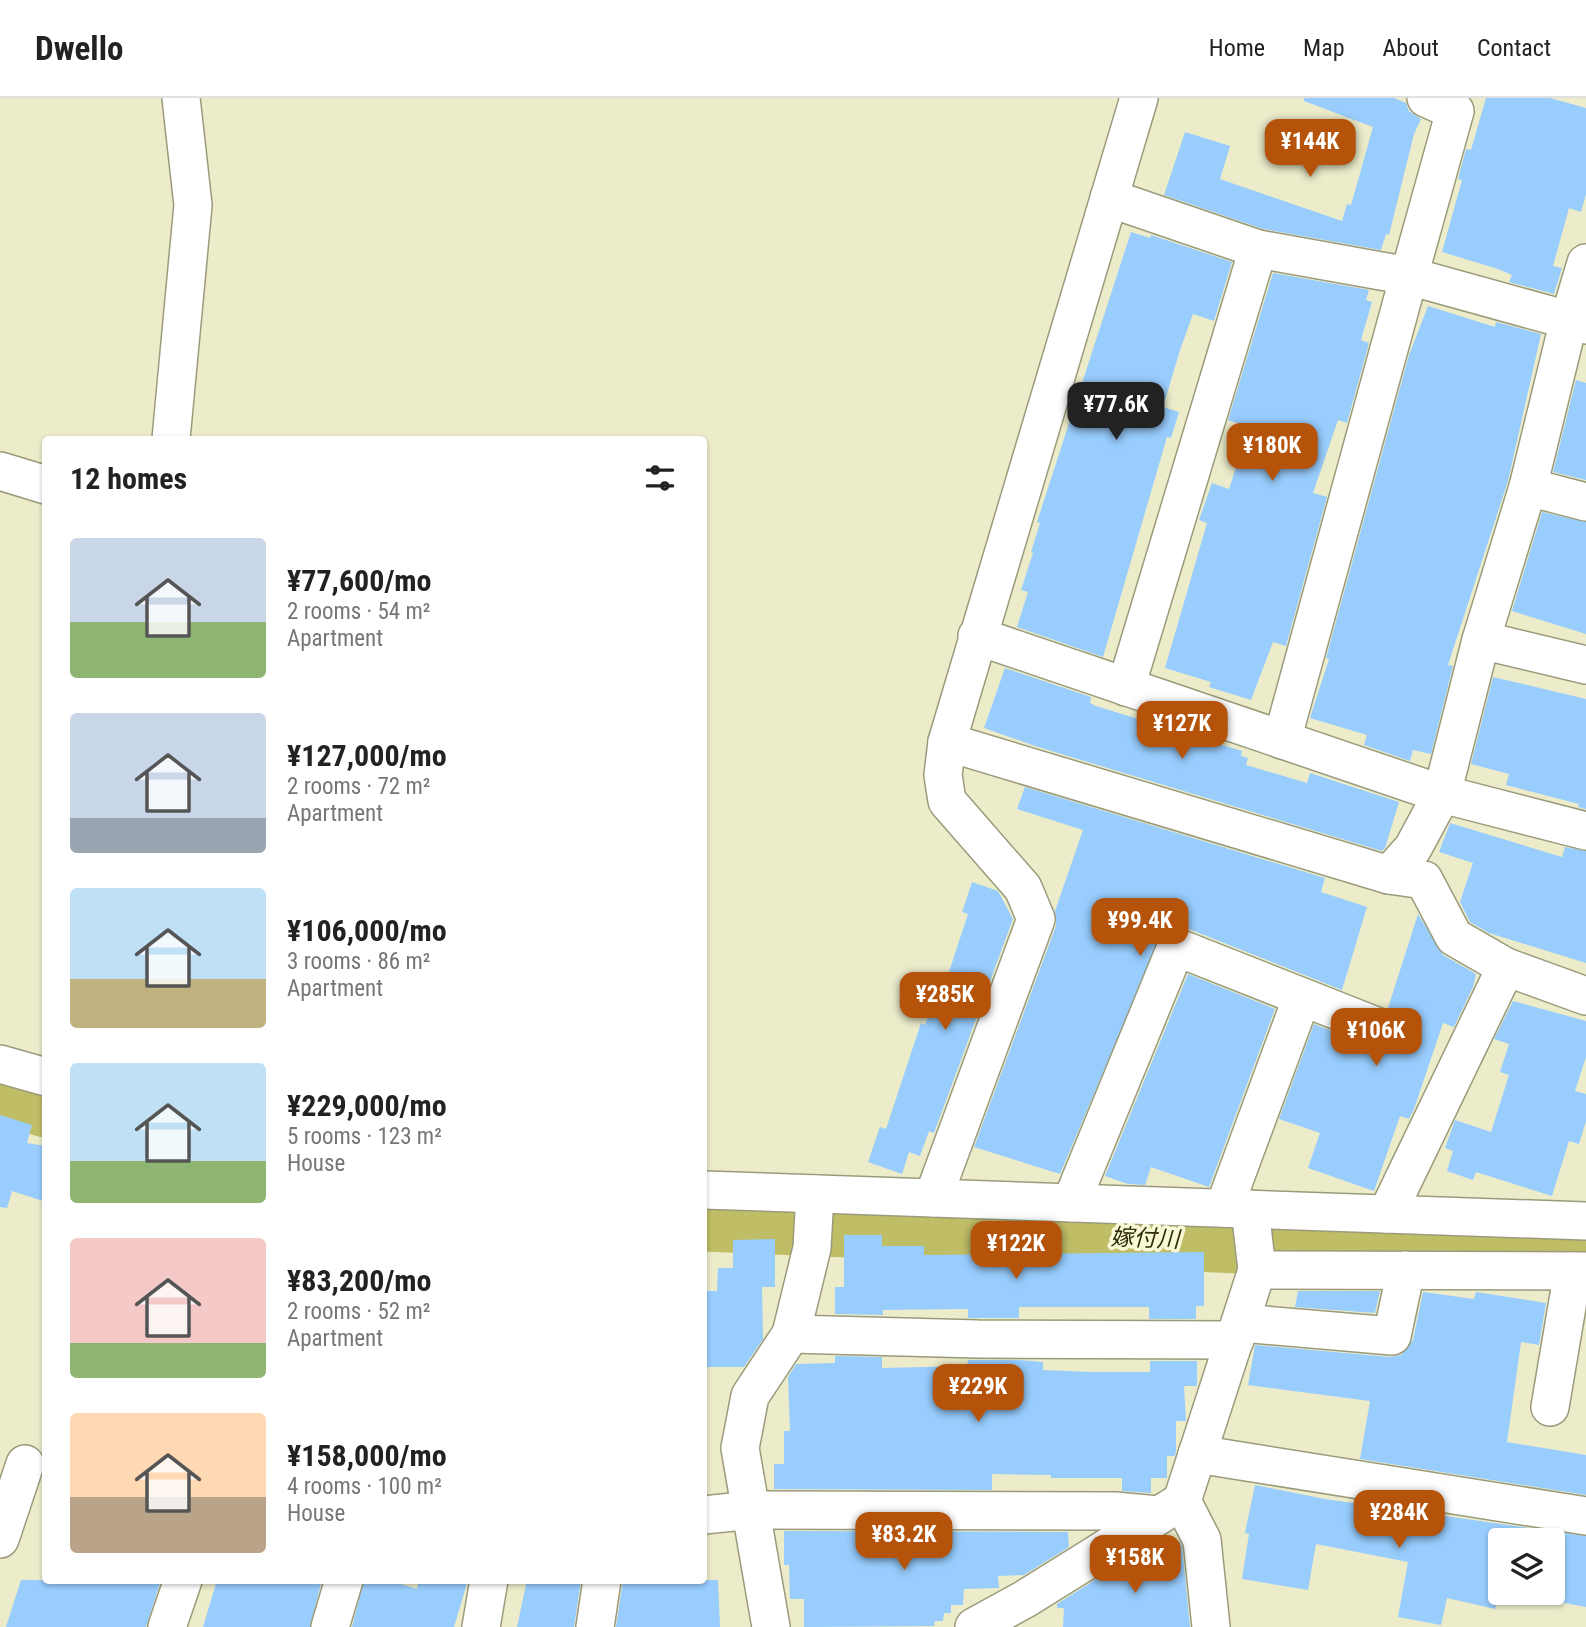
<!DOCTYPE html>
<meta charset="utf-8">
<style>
body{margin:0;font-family:"Roboto Condensed","Noto Sans JP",sans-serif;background:#f2f2f2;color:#222;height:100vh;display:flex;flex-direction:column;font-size:26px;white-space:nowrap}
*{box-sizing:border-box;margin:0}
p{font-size:23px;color:#767676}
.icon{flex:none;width:38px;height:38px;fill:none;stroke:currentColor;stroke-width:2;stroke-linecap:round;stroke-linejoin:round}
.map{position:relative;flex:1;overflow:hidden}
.panel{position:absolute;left:42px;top:338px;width:665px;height:1148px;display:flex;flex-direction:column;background:#fff;border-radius:7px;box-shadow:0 2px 5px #0004}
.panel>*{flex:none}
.controls{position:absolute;left:1488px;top:1430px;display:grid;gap:14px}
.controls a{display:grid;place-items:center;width:77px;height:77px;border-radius:7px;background:#fff;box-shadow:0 2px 5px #0004;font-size:35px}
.price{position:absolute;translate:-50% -60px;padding:0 16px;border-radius:14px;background:#b45309;color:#fff;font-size:23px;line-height:46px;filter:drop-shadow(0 2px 4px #0008)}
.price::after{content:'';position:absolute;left:50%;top:42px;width:21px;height:16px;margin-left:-10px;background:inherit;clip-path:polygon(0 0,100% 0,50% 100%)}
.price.active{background:#222;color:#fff}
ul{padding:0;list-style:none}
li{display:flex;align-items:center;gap:21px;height:175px;padding:0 28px}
li span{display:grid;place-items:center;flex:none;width:196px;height:140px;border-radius:7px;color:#555}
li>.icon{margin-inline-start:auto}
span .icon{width:84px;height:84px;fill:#fffc;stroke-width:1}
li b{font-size:30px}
h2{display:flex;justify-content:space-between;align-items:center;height:84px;padding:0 28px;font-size:30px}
header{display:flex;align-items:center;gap:42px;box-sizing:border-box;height:98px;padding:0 35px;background:#fff;border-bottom:2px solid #e0e0e0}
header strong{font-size:33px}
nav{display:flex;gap:38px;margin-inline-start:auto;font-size:24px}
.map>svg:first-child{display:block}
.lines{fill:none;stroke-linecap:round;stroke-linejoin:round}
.river{stroke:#bfbd66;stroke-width:63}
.building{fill:#98cdfd}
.minor-casing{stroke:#9b9b7c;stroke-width:40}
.minor{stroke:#fff;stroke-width:37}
.labels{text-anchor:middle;stroke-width:7;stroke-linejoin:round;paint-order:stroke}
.water-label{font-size:23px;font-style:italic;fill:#2d2c05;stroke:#f9f9d8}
</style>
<header>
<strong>Dwello</strong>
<nav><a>Home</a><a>Map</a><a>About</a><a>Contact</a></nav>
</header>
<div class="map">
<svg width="1586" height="1529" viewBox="0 0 1586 1529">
<rect width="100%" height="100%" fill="#ececcb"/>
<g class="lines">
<g class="river">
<polyline points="0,995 46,1008"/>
<polyline points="704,1122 1240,1144 1586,1145"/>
</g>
</g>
<g class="building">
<polygon points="1304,0 1394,0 1406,5 1409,13 1421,21 1414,36 1389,137 1386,136 1381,152 1263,131 1164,97 1185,34 1230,48 1220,81 1342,123 1347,106 1351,107 1373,29 1304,3"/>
<polygon points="1486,0 1550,0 1586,10 1586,96 1581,114 1569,110 1553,168 1562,170 1554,196 1509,184 1512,177 1498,171 1442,154 1462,82 1458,81 1466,51 1471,52"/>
<polygon points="1131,134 1150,140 1151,137 1232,164 1214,223 1193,216 1180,252 1163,309 1179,314 1171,340 1167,339 1103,559 1017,529 1028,494 1021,492 1033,455 1031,454 1040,425 1037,424"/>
<polygon points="1273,175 1369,192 1366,202 1372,204 1361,242 1369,245 1347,325 1338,322 1313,395 1327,399 1286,548 1273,544 1251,602 1209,589 1211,584 1165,570 1207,425 1199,422 1212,385 1229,391 1249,329 1228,322"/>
<polygon points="1428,208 1495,229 1496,224 1541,236 1508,383 1448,567 1453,568 1431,656 1413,652 1410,663 1364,647 1367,637 1310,620 1329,561 1326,560 1409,257"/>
<polygon points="1576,282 1586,285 1586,382 1553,374"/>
<polygon points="1542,414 1586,424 1586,536 1512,513"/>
<polygon points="1005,570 1091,599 1090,605 1096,608 1242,653 1241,658 1248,660 1246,667 1307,685 1310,675 1399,704 1385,750 1382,753 1038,649 984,630"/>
<polygon points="1493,579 1586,601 1586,711 1578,709 1579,706 1506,687 1509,676 1471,666"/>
<polygon points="1025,689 1325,780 1321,794 1367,809 1342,892 1184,829 1172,828 1163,833 1060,1076 974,1049 1056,828 1055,813 1083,732 1017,711"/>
<polygon points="1450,725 1562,759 1565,749 1586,753 1586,865 1489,835 1470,824 1460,804 1473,765 1439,754"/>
<polygon points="972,784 998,793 1013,821 934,1035 929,1033 920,1058 909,1054 902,1076 868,1064 880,1029 886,1031 921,925 925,927 938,890 943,892 968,816 962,814"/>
<polygon points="1418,816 1443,857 1476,876 1473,889 1454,929 1443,925 1414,1011 1409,1021 1400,1018 1374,1093 1308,1070 1320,1035 1279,1021 1314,926 1374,950 1383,951 1393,947 1400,938 1402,928 1398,918 1388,910"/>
<polygon points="1188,876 1275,911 1209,1089 1151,1069 1145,1087 1128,1086 1105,1078"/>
<polygon points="1513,903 1586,923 1586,959 1575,993 1586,996 1586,1023 1579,1046 1569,1043 1552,1098 1476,1074 1473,1082 1447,1073 1453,1053 1445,1050 1455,1022 1491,1034 1509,977 1500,974 1509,946 1494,941"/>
<polygon points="0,1017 32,1027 27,1045 46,1048 46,1104 12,1093 7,1110 0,1109"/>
<polygon points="844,1137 882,1137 882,1148 924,1148 924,1157 1204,1154 1204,1208 1196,1208 1196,1221 1149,1221 1149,1209 1019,1209 1019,1220 968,1220 968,1211 883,1212 883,1217 835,1216 835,1189 844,1189"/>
<polygon points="775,1141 775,1189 762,1189 763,1241 744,1269 704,1269 706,1193 717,1193 718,1170 733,1170 733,1142"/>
<polygon points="1298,1193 1380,1193 1375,1215 1295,1209"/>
<polygon points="1423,1194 1474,1201 1476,1194 1546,1205 1539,1247 1521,1244 1507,1344 1586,1357 1586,1397 1360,1361 1370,1303 1248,1287 1255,1247 1390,1259 1401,1257 1413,1242"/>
<polygon points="835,1258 882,1259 882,1270 967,1268 968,1262 1019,1262 1043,1264 1043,1272 1092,1274 1150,1274 1150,1263 1197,1263 1197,1288 1184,1288 1186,1323 1176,1323 1176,1353 1175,1358 1167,1358 1167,1380 1151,1380 1151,1395 1122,1393 1122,1380 1051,1380 1051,1377 992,1376 992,1392 774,1391 774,1366 784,1366 784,1333 790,1333 788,1279 796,1266 835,1265"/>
<polygon points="1255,1387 1325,1401 1586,1438 1586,1509 1549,1502 1560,1442 1500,1442 1500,1492 1495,1511 1447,1500 1441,1527 1398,1519 1408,1464 1316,1446 1308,1492 1242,1481 1249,1436 1245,1435"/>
<polygon points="784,1433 1068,1434 1069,1449 1024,1477 998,1478 999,1490 964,1491 963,1507 951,1507 951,1515 944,1515 943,1523 935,1523 934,1528 804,1529 804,1501 790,1501 789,1467 784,1467"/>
<polygon points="1157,1443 1179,1443 1182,1448 1190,1529 1063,1529 1064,1510 1057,1510 1057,1506 1098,1480 1124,1480 1125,1463 1153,1463 1154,1446"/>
<polygon points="21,1482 161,1482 146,1529 6,1529"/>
<polygon points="217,1482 322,1482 310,1529 203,1529"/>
<polygon points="364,1482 388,1482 417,1491 419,1482 468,1482 454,1529 352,1529"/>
<polygon points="527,1482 581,1482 574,1529 517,1529"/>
<polygon points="623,1482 718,1482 720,1529 616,1529"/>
</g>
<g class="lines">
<g class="minor-casing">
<g id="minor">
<polyline points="1109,100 1258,151"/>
<polyline points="1586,165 1569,222 1528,389 1481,542 1442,696 1413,750 1389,777 1424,782 1454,839 1506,869 1586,898"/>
<polyline points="171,341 193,107 181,0"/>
<polyline points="0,373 46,387"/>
<polyline points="1528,389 1586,404"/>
<polyline points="977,538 1442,696 1586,733"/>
<polyline points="1481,542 1586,567"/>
<polyline points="1126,589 1258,151 1409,178 1455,13 1426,0"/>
<polyline points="1282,642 1409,178 1586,227"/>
<polyline points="947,644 1389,777"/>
<polyline points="0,966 46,979"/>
<polyline points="704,1092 1586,1123"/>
<polyline points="933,1100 1036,821 1023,790 947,703 943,677 947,644 1139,0"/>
<polyline points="1071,1105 1176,849 1381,930"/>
<polyline points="1224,1110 1302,899"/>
<polyline points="1387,1116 1506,869"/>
<polyline points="1257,1172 1586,1173"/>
<polyline points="1241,1225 1392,1238 1406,1172"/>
<polyline points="791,1236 978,1241 1235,1242"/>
<polyline points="1550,1309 1573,1173"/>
<polyline points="1197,1356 1586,1418"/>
<polyline points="1182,1403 1202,1442 1211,1529"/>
<polyline points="704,1417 752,1412 1115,1413 1158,1417"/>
<polyline points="0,1441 25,1366"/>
<polyline points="167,1529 183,1482"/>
<polyline points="330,1529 344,1482"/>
<polyline points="481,1529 489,1482"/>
<polyline points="595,1529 602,1482"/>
<polyline points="771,1529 740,1350 750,1298 791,1236 812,1150 815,1096"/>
<polyline points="974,1529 1025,1501 1182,1403 1257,1172 1250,1111"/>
</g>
</g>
<use href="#minor" class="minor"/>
</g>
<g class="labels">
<g class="water-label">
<text transform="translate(1145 1140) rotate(2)" y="8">嫁付川</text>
</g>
</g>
</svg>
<div class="controls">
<a><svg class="icon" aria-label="layers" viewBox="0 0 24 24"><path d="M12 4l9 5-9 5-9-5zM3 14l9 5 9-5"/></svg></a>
</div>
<b class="price" style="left:1310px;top:81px">¥144K</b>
<b class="price active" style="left:1116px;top:344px">¥77.6K</b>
<b class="price" style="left:1272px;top:385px">¥180K</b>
<b class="price" style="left:1182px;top:663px">¥127K</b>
<b class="price" style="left:1140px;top:860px">¥99.4K</b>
<b class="price" style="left:945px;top:934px">¥285K</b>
<b class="price" style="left:1376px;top:970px">¥106K</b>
<b class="price" style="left:1016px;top:1183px">¥122K</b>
<b class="price" style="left:978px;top:1326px">¥229K</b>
<b class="price" style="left:1399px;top:1452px">¥284K</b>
<b class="price" style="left:904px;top:1474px">¥83.2K</b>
<b class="price" style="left:1135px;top:1497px">¥158K</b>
<section class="panel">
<h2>12 homes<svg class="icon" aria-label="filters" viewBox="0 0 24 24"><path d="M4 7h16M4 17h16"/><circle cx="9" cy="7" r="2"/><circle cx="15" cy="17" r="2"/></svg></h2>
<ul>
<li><span style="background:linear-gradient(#c9d6e8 60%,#8fb573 0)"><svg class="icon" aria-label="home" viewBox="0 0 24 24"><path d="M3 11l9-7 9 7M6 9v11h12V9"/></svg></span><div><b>¥77,600/mo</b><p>2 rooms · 54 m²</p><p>Apartment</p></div></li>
<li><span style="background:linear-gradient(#c9d6e8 75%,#9aa5b1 0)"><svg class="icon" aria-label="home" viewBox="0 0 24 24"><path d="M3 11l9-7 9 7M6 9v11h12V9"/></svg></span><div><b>¥127,000/mo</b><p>2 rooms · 72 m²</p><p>Apartment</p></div></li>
<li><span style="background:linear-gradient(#bfe0f5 65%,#c2b280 0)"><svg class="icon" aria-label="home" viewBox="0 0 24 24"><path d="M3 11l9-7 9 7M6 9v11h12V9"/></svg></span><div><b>¥106,000/mo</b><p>3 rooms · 86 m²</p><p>Apartment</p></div></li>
<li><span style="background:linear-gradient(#bfe0f5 70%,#8fb573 0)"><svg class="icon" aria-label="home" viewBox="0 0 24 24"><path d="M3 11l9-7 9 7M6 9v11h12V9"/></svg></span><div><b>¥229,000/mo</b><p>5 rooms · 123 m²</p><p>House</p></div></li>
<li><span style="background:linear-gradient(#f6c9c9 75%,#8fb573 0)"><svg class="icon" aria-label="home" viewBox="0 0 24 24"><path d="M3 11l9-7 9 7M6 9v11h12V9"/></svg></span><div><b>¥83,200/mo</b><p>2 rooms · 52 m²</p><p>Apartment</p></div></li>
<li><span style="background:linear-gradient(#ffd9b3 60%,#b9a48a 0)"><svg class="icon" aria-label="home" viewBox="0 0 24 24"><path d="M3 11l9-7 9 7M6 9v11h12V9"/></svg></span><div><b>¥158,000/mo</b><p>4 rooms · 100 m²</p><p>House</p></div></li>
</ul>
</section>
</div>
